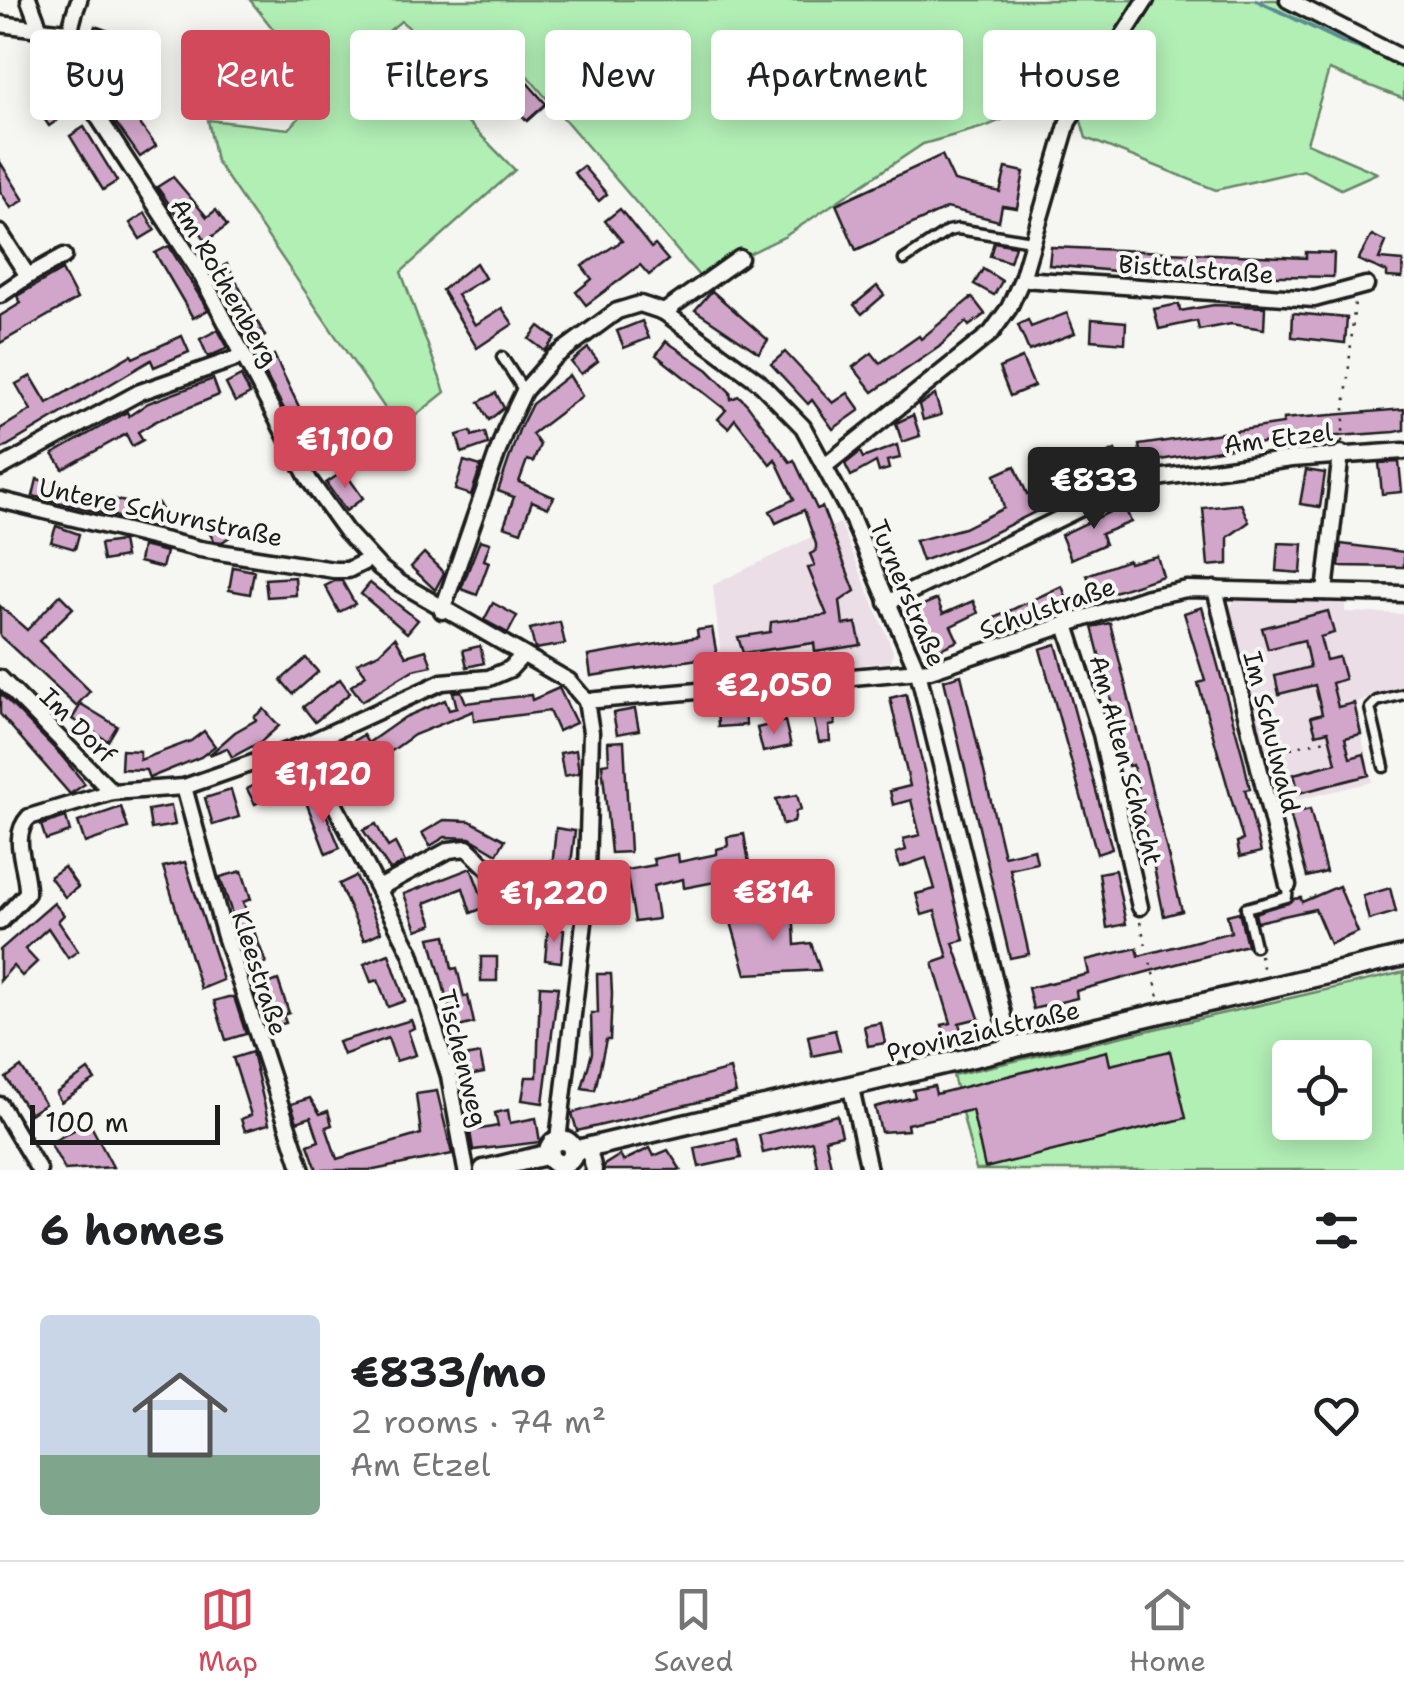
<!DOCTYPE html>
<meta charset="utf-8">
<style>
body{margin:0;font-family:"Shantell Sans",sans-serif;background:#f2f2f2;color:#202124;height:100vh;display:flex;flex-direction:column;font-size:38px;white-space:nowrap}
*{box-sizing:border-box;margin:0}
p{font-size:32px;color:#757577}
.icon{flex:none;width:55px;height:55px;fill:none;stroke:currentColor;stroke-width:2;stroke-linecap:round;stroke-linejoin:round}
.map{position:relative;height:1170px;overflow:hidden}
.panel{display:flex;flex-direction:column;background:#fff;flex:1}
.panel>*{flex:none}
.top-card{position:absolute;left:30px;top:30px;width:1345px;height:90px;display:flex;gap:20px}
.tools{position:absolute;left:1272px;top:1040px;display:grid;gap:20px}
.tools a{display:grid;place-items:center;width:100px;height:100px;border-radius:10px;background:#fff;box-shadow:0 5px 25px #0003;font-size:50px}
.scale{position:absolute;left:30px;bottom:25px;width:190px;box-sizing:border-box;padding-left:10px;border:5px solid #1c1c1c;border-top:0;font-size:28px;line-height:35px;white-space:nowrap;color:#1c1c1c;-webkit-text-stroke:8px #f6f6f2;paint-order:stroke}
.price{position:absolute;translate:-50% -85px;padding:0 22px;border-radius:10px;background:#d1495b;color:#fff;font-size:32px;line-height:65px;filter:drop-shadow(0 2px 5px #0008)}
.price::after{content:'';position:absolute;left:50%;top:60px;width:30px;height:22px;margin-left:-15px;background:inherit;clip-path:polygon(0 0,100% 0,50% 100%)}
.price.active{background:#222;color:#fff}
ul{padding:0;list-style:none}
li{display:flex;align-items:center;gap:30px;height:250px;padding:0 40px}
li span{display:grid;place-items:center;flex:none;width:280px;height:200px;border-radius:10px;color:#555}
li>.icon{margin-inline-start:auto}
span .icon{width:120px;height:120px;fill:#fffc;stroke-width:1}
li b{font-size:42px}
h2{display:flex;justify-content:space-between;align-items:center;height:120px;padding:0 40px;font-size:42px}
.chip{padding:0 35px;border-radius:10px;background:#fff;box-shadow:0 5px 25px #0003;font-size:35px;line-height:90px}
.chip.active{background:#d1495b;color:#fff}
.menu{display:flex;justify-content:space-around;align-items:center;height:140px;border-top:2px solid #e0e0e0;background:#fff;font-size:28px;color:#757577}
.menu a{display:grid;justify-items:center;gap:5px}
.menu .active{color:#d1495b}
.map>svg:first-child{display:block}
.built{fill:#ebdee6}
.green{fill:#b2efb5;stroke:#678668;stroke-width:2.5;fill-rule:evenodd}
.lines{fill:none;stroke-linecap:round;stroke-linejoin:round}
.stream{stroke:#5c8c93;stroke-width:4}
.building{fill:#d2a6ca;stroke:#1c1c1c;stroke-width:2.5}
.service-casing{stroke:#1c1c1c;stroke-width:15}
.minor-casing{stroke:#1c1c1c;stroke-width:21}
.tertiary-casing{stroke:#1c1c1c;stroke-width:25}
.path{stroke:#1c1c1c;stroke-width:2.5;stroke-dasharray:2.5 8;stroke-linecap:butt}
.service{stroke:#f6f6f2;stroke-width:8}
.minor{stroke:#f6f6f2;stroke-width:14}
.tertiary{stroke:#f6f6f2;stroke-width:18}
.labels{text-anchor:middle;stroke-width:8;stroke-linejoin:round;paint-order:stroke}
.street-label{font-size:25px;fill:#1c1c1c;stroke:#f6f6f2}
</style>
<div class="map">
<svg width="1404" height="1170" viewBox="0 0 1404 1170">
<rect width="100%" height="100%" fill="#f6f6f2"/>
<filter id="ink" filterUnits="userSpaceOnUse"><feTurbulence type="fractalNoise" baseFrequency=".01" numOctaves="2"/><feDisplacementMap in="SourceGraphic" scale="20" xChannelSelector="R" yChannelSelector="G"/><feConvolveMatrix kernelMatrix="1 2 1 2 8 2 1 2 1" color-interpolation-filters="sRGB"/></filter>
<g filter="url(#ink)">
<g class="built">
<polygon points="840,523 893,651 891,662 723,677 713,585"/>
<polygon points="1236,599 1345,602 1345,612 1404,614 1404,686 1354,703 1372,782 1276,805 1228,610"/>
</g>
<g class="green">
<polygon points="250,0 1276,0 1340,33 1404,56 1404,99 1329,70 1307,143 1377,173 1341,189 1303,170 1216,190 1086,138 1072,90 987,126 923,144 784,237 700,277 493,36 463,72 401,21 383,36 515,170 401,272 445,392 399,429 216,161 208,120 289,129 323,92"/>
<path d="M1404,972V1170H976L953,1075ZM1290,1058H1355V1122H1290Z"/>
</g>
<g class="lines">
<polyline class="stream" points="1256,0 1345,43 1389,58"/>
</g>
<g class="building">
<polygon points="95,26 120,35 114,52 90,42"/>
<polygon points="493,44 546,104 527,121 474,61"/>
<polygon points="116,91 156,146 140,157 101,102"/>
<polygon points="53,97 65,115 49,126 37,108"/>
<polygon points="84,127 117,181 103,190 70,136"/>
<polygon points="942,155 954,181 1000,192 1006,168 1024,172 1017,208 1002,206 999,221 947,208 856,250 836,204"/>
<polygon points="0,162 24,200 11,208 0,191"/>
<polygon points="583,166 607,194 599,201 574,173"/>
<polygon points="173,177 207,217 216,210 227,226 206,241 195,224 187,229 157,187"/>
<polygon points="620,209 651,248 655,245 668,260 649,275 640,265 586,305 576,292 592,279 582,266 622,241 605,221"/>
<polygon points="145,213 155,230 140,239 130,223"/>
<polygon points="1372,235 1386,242 1379,259 1403,261 1402,278 1387,277 1387,272 1358,260"/>
<polygon points="994,242 1015,246 1010,262 990,256"/>
<polygon points="169,246 208,310 193,318 155,253"/>
<polygon points="1051,247 1306,258 1306,252 1334,253 1333,277 1138,273 1049,265"/>
<polygon points="476,263 485,278 457,295 475,325 502,308 513,324 477,348 442,290"/>
<polygon points="227,264 265,336 251,344 214,271"/>
<polygon points="983,269 1002,281 994,295 974,284"/>
<polygon points="62,270 77,299 0,343 0,316 21,303 17,296"/>
<polygon points="877,286 884,295 862,314 854,305"/>
<polygon points="712,291 768,340 759,353 695,310"/>
<polygon points="972,297 985,314 969,326 966,322 939,347 873,392 853,367 872,353 880,363 919,336 921,339"/>
<polygon points="1179,304 1180,311 1214,305 1265,307 1264,329 1231,324 1199,330 1197,321 1159,329 1154,309"/>
<polygon points="1067,313 1075,333 1029,351 1018,325 1028,320 1031,327"/>
<polygon points="1293,313 1347,318 1345,343 1292,337"/>
<polygon points="1092,319 1126,322 1125,343 1091,340"/>
<polygon points="642,321 649,338 624,348 617,331"/>
<polygon points="539,326 555,338 545,351 529,339"/>
<polygon points="218,330 228,348 208,357 200,339"/>
<polygon points="182,336 189,352 154,367 151,360 0,450 0,429 31,410 16,384 31,376 47,403 131,355 133,358"/>
<polygon points="666,341 708,370 730,392 731,399 739,396 747,404 790,462 794,460 817,509 822,507 855,591 840,601 843,625 856,623 861,645 815,652 814,643 743,653 738,637 770,632 771,622 827,615 808,568 815,566 810,554 816,551 816,544 804,510 776,523 770,511 794,499 775,459 770,464 735,419 728,428 718,419 726,410 656,355"/>
<polygon points="588,348 598,361 581,374 571,362"/>
<polygon points="785,352 833,403 848,393 860,410 833,429 812,400 808,404 771,364"/>
<polygon points="274,355 316,442 325,438 333,456 314,465 259,362"/>
<polygon points="1022,358 1034,386 1010,396 999,368"/>
<polygon points="569,375 582,396 532,434 540,445 533,462 527,460 519,482 554,497 548,508 532,501 521,532 504,526 514,497 498,491 519,430 532,404"/>
<polygon points="241,376 250,394 235,402 226,384"/>
<polygon points="213,379 219,395 156,421 138,432 143,440 132,446 126,434 63,469 53,454 127,412 129,416 148,403"/>
<polygon points="496,393 504,408 489,420 479,402"/>
<polygon points="935,395 941,415 923,420 919,405"/>
<polygon points="1404,409 1404,430 1395,432 1280,440 1142,463 1139,445 1283,424 1283,419"/>
<polygon points="913,415 920,436 902,442 896,423"/>
<polygon points="471,431 472,436 485,432 488,444 462,453 457,435"/>
<polygon points="897,445 900,458 887,461 889,469 879,472 876,462 851,476 845,464 860,452 863,458"/>
<polygon points="1115,450 1122,465 1073,488 1075,492 979,540 922,561 915,541 964,528 1004,508 995,475 1015,466 1027,494"/>
<polygon points="464,461 481,466 471,495 455,490"/>
<polygon points="1399,462 1402,492 1382,494 1379,463"/>
<polygon points="1306,470 1325,473 1320,507 1300,504"/>
<polygon points="344,471 363,498 346,511 326,483"/>
<polygon points="37,479 125,502 122,518 33,496"/>
<polygon points="158,503 168,520 156,527 144,511"/>
<polygon points="1241,504 1249,522 1228,537 1228,564 1208,566 1203,508"/>
<polygon points="1124,505 1131,522 1101,534 1105,544 1071,559 1061,535"/>
<polygon points="224,515 236,533 222,542 214,541 206,527"/>
<polygon points="56,526 79,534 75,549 51,542"/>
<polygon points="480,540 490,543 484,560 489,562 477,595 461,589"/>
<polygon points="122,541 125,557 103,561 100,544"/>
<polygon points="1278,543 1303,544 1301,573 1276,571"/>
<polygon points="1341,544 1404,552 1404,567 1339,566"/>
<polygon points="142,546 166,552 162,568 139,562"/>
<polygon points="424,553 444,573 435,590 411,567"/>
<polygon points="1157,556 1163,576 1096,598 1087,575 1128,560 1129,563"/>
<polygon points="233,567 254,571 250,594 229,590"/>
<polygon points="295,577 296,595 267,597 265,579"/>
<polygon points="335,581 342,581 355,604 339,612 325,586"/>
<polygon points="370,583 418,620 407,633 361,594"/>
<polygon points="1062,586 1069,604 995,637 990,620"/>
<polygon points="60,595 73,608 39,641 90,691 76,706 0,636 0,606 27,630"/>
<polygon points="937,599 943,614 973,601 978,613 951,626 958,641 938,650 916,608"/>
<polygon points="493,603 517,616 508,633 484,620"/>
<polygon points="1202,607 1243,757 1250,789 1245,790 1261,852 1240,857 1237,842 1243,840 1198,683 1205,681 1184,613"/>
<polygon points="1328,611 1334,633 1320,637 1326,660 1339,657 1345,679 1332,683 1338,707 1354,703 1361,734 1345,738 1350,758 1364,754 1369,775 1299,793 1294,774 1336,763 1328,731 1316,734 1311,717 1322,714 1315,685 1279,694 1275,676 1310,667 1304,640 1268,649 1262,628"/>
<polygon points="560,622 565,644 535,649 530,629"/>
<polygon points="1110,623 1182,911 1164,916 1133,765 1128,766 1092,627"/>
<polygon points="712,628 717,656 591,676 588,656 698,637 697,630"/>
<polygon points="395,637 406,656 426,650 432,666 413,670 362,701 351,686 366,675 357,663 379,653"/>
<polygon points="1056,644 1112,849 1097,854 1040,649"/>
<polygon points="480,646 484,663 467,667 463,650"/>
<polygon points="306,658 318,672 293,694 281,680"/>
<polygon points="961,675 1004,856 1034,849 1037,863 1010,869 1029,954 1010,958 944,680"/>
<polygon points="340,679 350,693 315,722 303,707"/>
<polygon points="559,688 576,723 558,731 549,711 474,721 473,711 414,735 383,757 378,751 351,768 364,790 351,799 324,759 363,735 368,743 405,717 445,700 449,710 457,708 453,692 461,691 466,703 531,695 532,700"/>
<polygon points="0,693 60,754 85,784 70,794 0,714"/>
<polygon points="906,694 964,940 953,943 979,1018 959,1023 962,1034 946,1037 942,1025 951,1023 933,963 948,958 935,911 922,915 916,894 935,889 926,858 900,867 896,853 906,850 903,839 920,835 911,800 893,805 890,791 910,786 890,698"/>
<polygon points="793,699 834,699 835,725 829,726 830,741 819,742 813,717 794,718"/>
<polygon points="81,704 117,726 108,741 72,719"/>
<polygon points="745,704 746,725 718,727 717,706"/>
<polygon points="264,709 279,726 262,741 232,757 227,748 209,755 235,732 256,720 254,717"/>
<polygon points="635,709 639,730 617,734 613,713"/>
<polygon points="785,721 791,746 763,752 757,728"/>
<polygon points="204,731 215,746 201,757 149,778 146,770 121,769 122,750 140,751 140,760 191,741"/>
<polygon points="624,741 630,852 611,853 602,764 609,763 608,742"/>
<polygon points="576,750 579,773 564,776 560,753"/>
<polygon points="285,768 294,784 255,804 247,789"/>
<polygon points="231,790 239,817 213,825 205,798"/>
<polygon points="797,795 801,810 796,811 794,822 783,825 776,799"/>
<polygon points="319,797 340,848 326,854 306,802"/>
<polygon points="171,806 175,825 151,829 148,810"/>
<polygon points="121,807 128,828 85,843 78,822"/>
<polygon points="1310,809 1326,872 1307,877 1290,814"/>
<polygon points="66,817 70,832 46,840 41,825"/>
<polygon points="444,820 470,821 505,840 497,854 470,838 445,837 430,846 422,833"/>
<polygon points="376,824 388,847 395,843 405,862 390,870 363,830"/>
<polygon points="556,828 575,831 569,881 551,878"/>
<polygon points="744,834 751,875 684,888 683,879 653,886 658,919 635,922 626,870 655,865 653,859 678,854 679,862 717,854 717,849 728,846 727,837"/>
<polygon points="185,862 223,980 201,989 163,867"/>
<polygon points="64,867 78,887 65,897 50,877"/>
<polygon points="471,868 486,907 471,913 463,888 425,903 433,924 417,930 404,894"/>
<polygon points="1115,870 1126,924 1107,928 1099,873"/>
<polygon points="242,871 251,899 243,902 266,963 250,969 220,877"/>
<polygon points="356,876 381,932 364,940 339,884"/>
<polygon points="1339,886 1358,932 1330,944 1315,909 1257,922 1255,913 1294,899 1301,898 1302,902"/>
<polygon points="1390,888 1396,912 1369,920 1363,896"/>
<polygon points="54,903 64,915 58,921 78,951 68,958 48,928 25,949 37,962 22,976 13,966 0,981 0,950"/>
<polygon points="793,905 795,945 811,943 820,970 746,974 731,922"/>
<polygon points="1239,912 1247,945 1076,991 1077,998 1033,1009 1028,988 1089,974 1086,960 1137,948 1139,956 1231,932 1227,915"/>
<polygon points="548,928 564,930 561,962 545,960"/>
<polygon points="446,935 452,969 457,968 464,997 468,996 474,1023 455,1028 430,938"/>
<polygon points="389,954 405,1001 388,1007 378,980 371,982 364,964"/>
<rect x="481" y="957" width="16" height="24"/>
<polygon points="597,974 611,974 612,994 610,1040 606,1040 595,1090 582,1088 592,1053 591,1013 598,1013"/>
<polygon points="278,980 289,1013 283,1015 286,1023 267,1028 253,989"/>
<polygon points="540,986 558,987 543,1103 522,1100 526,1077 537,1077"/>
<polygon points="228,997 234,997 246,1034 226,1040 214,1001"/>
<polygon points="411,1020 414,1028 408,1031 416,1055 396,1061 388,1038 343,1055 338,1042"/>
<polygon points="881,1023 885,1043 868,1046 864,1026"/>
<polygon points="835,1030 840,1050 812,1056 808,1036"/>
<polygon points="1107,1051 1110,1065 1170,1051 1186,1118 985,1168 972,1110 907,1124 908,1130 881,1132 875,1107 915,1097 913,1090 934,1086 936,1094"/>
<polygon points="252,1052 269,1124 245,1131 241,1119 251,1115 233,1058"/>
<polygon points="480,1054 484,1073 463,1077 459,1058"/>
<polygon points="21,1067 45,1104 30,1114 6,1078"/>
<polygon points="730,1069 736,1093 577,1131 572,1113"/>
<polygon points="88,1070 95,1080 61,1102 56,1093"/>
<polygon points="437,1091 452,1154 374,1170 317,1170 308,1145 319,1141 311,1117 297,1122 291,1104 310,1098 320,1114 328,1111 332,1125 326,1127 337,1159 421,1134 416,1094"/>
<polygon points="508,1110 510,1123 536,1118 540,1142 473,1150 470,1131 498,1126 495,1113"/>
<polygon points="837,1115 842,1135 825,1139 832,1170 818,1170 812,1141 763,1153 759,1135"/>
<polygon points="89,1122 113,1167 65,1170 50,1143"/>
<polygon points="737,1139 741,1158 699,1167 695,1148"/>
<polygon points="650,1148 654,1156 668,1150 681,1170 604,1170 604,1165 620,1155 623,1161"/>
</g>
<g class="lines">
<g class="service-casing">
<g id="service">
<polyline points="904,260 948,231 958,229 1032,241"/>
<polyline points="502,357 524,391"/>
<polyline points="1384,767 1370,708 1377,701 1404,694"/>
<polyline points="1255,946 1246,908 1287,897 1288,885"/>
</g>
</g>
<g class="minor-casing">
<g id="minor">
<polyline points="29,0 40,29 67,32"/>
<path d="M79,0C64,39 67,55 83,94L200,273L309,480L345,530L379,567L400,583L569,681L586,701"/>
<polyline points="1288,0 1404,59"/>
<polyline points="0,24 40,29"/>
<polyline points="0,233 28,276 64,256"/>
<polyline points="740,258 664,312 759,382 803,427 850,514 918,672 1012,1050"/>
<polyline points="1022,279 1068,122 1146,0"/>
<polyline points="0,295 28,276"/>
<polyline points="825,466 991,333 1009,308 1022,279 1314,299 1366,285"/>
<polyline points="0,468 140,392 243,356"/>
<polyline points="0,500 200,549 334,570 348,570 370,559"/>
<polyline points="1215,589 1288,885"/>
<polyline points="1325,592 1341,453"/>
<polyline points="887,603 1136,481 1291,459 1404,451"/>
<polyline points="442,611 505,431 524,391 553,358 617,311 640,304 664,312"/>
<polyline points="1066,625 1101,734 1140,907"/>
<polyline points="0,678 112,792 184,787 304,745 442,682 489,678 510,669 521,657"/>
<polyline points="586,701 930,670 1148,597 1187,589 1404,594"/>
<polyline points="304,745 411,953 449,1076 466,1170"/>
<polyline points="184,787 224,933 302,1170"/>
<polyline points="379,888 449,850 467,848 491,871 502,892 586,906"/>
<path d="M0,922L27,893C28,867 9,838 29,817L112,792"/>
<polyline points="851,1088 869,1170"/>
<polyline points="0,1105 39,1170"/>
<polyline points="558,1140 586,906 591,732 586,701"/>
<polyline points="589,1150 594,1170"/>
</g>
</g>
<g class="tertiary-casing">
<g id="tertiary">
<circle cx="561" cy="1152" r="12"/>
<polyline points="573,1151 1404,956"/>
<polyline points="484,1170 550,1154"/>
</g>
</g>
<g class="path">
<polyline points="1342,442 1355,300"/>
<polyline points="1270,753 1326,740"/>
<polyline points="1140,922 1159,997"/>
<polyline points="1260,955 1264,971"/>
</g>
<use href="#service" class="service"/>
<use href="#minor" class="minor"/>
<use href="#tertiary" class="tertiary"/>
</g>
</g>
<g class="labels">
<g class="street-label">
<text transform="translate(1196 269) rotate(4)" y="9">Bisttalstraße</text>
<text transform="translate(225 282) rotate(60)" y="9">Am Rothenberg</text>
<text transform="translate(1278 438) rotate(-7)" y="9">Am Etzel</text>
<text transform="translate(161 512) rotate(12)" y="9">Untere Schurnstraße</text>
<text transform="translate(908 593) rotate(67)" y="9">Turnerstraße</text>
<text transform="translate(1047 608) rotate(-19)" y="9">Schulstraße</text>
<text transform="translate(78 725) rotate(45)" y="9">Im Dorf</text>
<text transform="translate(1272 732) rotate(76)" y="9">Im Schulwald</text>
<text transform="translate(1126 760) rotate(75)" y="9">Am Alten Schacht</text>
<text transform="translate(260 973) rotate(72)" y="9">Kleestraße</text>
<text transform="translate(983 1031) rotate(-13)" y="9">Provinzialstraße</text>
<text transform="translate(463 1058) rotate(76)" y="9">Tischenweg</text>
</g>
</g>
</svg>
<div class="tools">
<a><svg class="icon" aria-label="locate" viewBox="0 0 24 24"><circle cx="12" cy="12" r="6"/><path d="M12 2v4M12 18v4M2 12h4M18 12h4"/></svg></a>
</div>
<div class="scale">100 m</div>
<b class="price" style="left:345px;top:491px">€1,100</b>
<b class="price active" style="left:1094px;top:532px">€833</b>
<b class="price" style="left:774px;top:737px">€2,050</b>
<b class="price" style="left:323px;top:826px">€1,120</b>
<b class="price" style="left:773px;top:944px">€814</b>
<b class="price" style="left:554px;top:945px">€1,220</b>
<div class="top-card">
<a class="chip">Buy</a>
<a class="chip active">Rent</a>
<a class="chip">Filters</a>
<a class="chip">New</a>
<a class="chip">Apartment</a>
<a class="chip">House</a>
</div>
</div>
<section class="panel">
<h2>6 homes<svg class="icon" aria-label="filters" viewBox="0 0 24 24"><path d="M4 7h16M4 17h16"/><circle cx="9" cy="7" r="2"/><circle cx="15" cy="17" r="2"/></svg></h2>
<ul>
<li><span style="background:linear-gradient(#c9d6e8 70%,#7fa58c 0)"><svg class="icon" aria-label="home" viewBox="0 0 24 24"><path d="M3 11l9-7 9 7M6 9v11h12V9"/></svg></span><div><b>€833/mo</b><p>2 rooms · 74 m²</p><p>Am Etzel</p></div><svg class="icon" aria-label="heart" viewBox="0 0 24 24"><path d="M12 20l-8-8c-3-5 5-10 8-4 3-6 11-1 8 4z"/></svg></li>
</ul>
</section>
<nav class="menu">
<a class="active"><svg class="icon" aria-label="map" viewBox="0 0 24 24"><path d="M3 6l6-2 6 2 6-2v14l-6 2-6-2-6 2zM9 4v14M15 6v14"/></svg>Map</a>
<a><svg class="icon" aria-label="saved" viewBox="0 0 24 24"><path d="M7 4h10v16l-5-4-5 4z"/></svg>Saved</a>
<a><svg class="icon" aria-label="home" viewBox="0 0 24 24"><path d="M3 11l9-7 9 7M6 9v11h12V9"/></svg>Home</a>
</nav>
